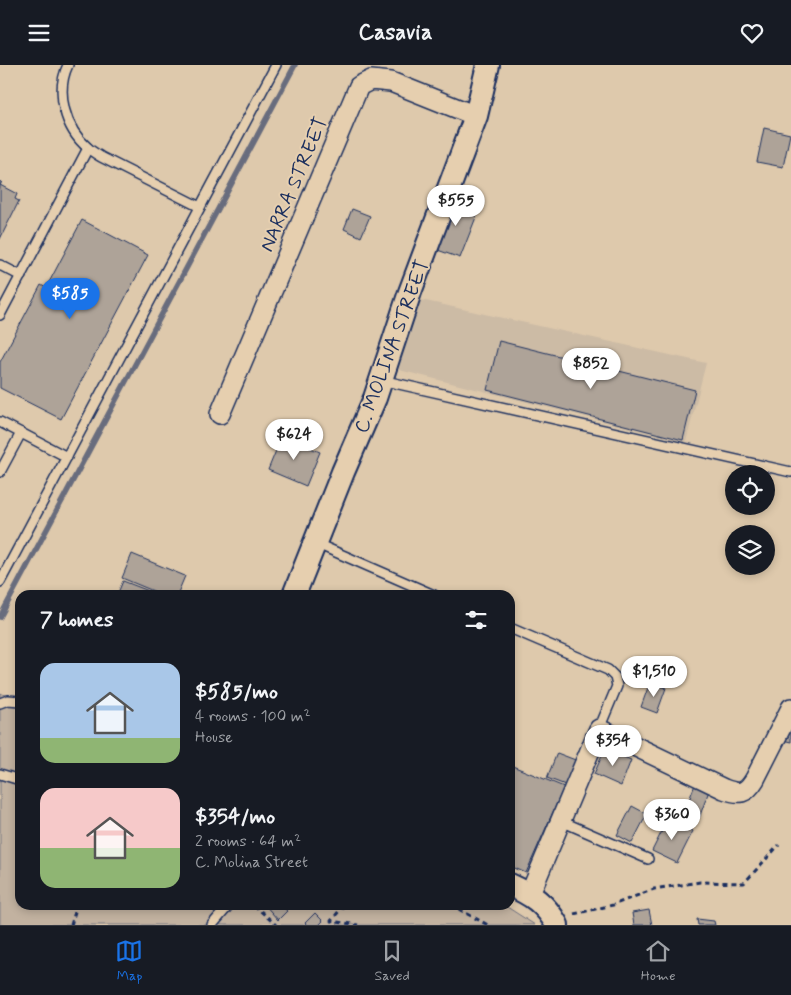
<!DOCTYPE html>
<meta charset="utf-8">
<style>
body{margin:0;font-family:Mynerve,sans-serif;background:#242831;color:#f1f3f6;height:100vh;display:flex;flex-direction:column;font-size:19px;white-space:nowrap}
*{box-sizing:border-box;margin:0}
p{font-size:16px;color:#9ea1a6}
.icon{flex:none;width:28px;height:28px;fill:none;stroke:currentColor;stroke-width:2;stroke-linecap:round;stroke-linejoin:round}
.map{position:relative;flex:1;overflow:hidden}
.panel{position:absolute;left:15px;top:525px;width:500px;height:320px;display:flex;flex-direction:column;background:#171b24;border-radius:15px;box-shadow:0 2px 8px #0003}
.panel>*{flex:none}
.tools{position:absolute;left:725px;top:400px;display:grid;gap:10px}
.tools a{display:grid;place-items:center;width:50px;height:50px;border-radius:50%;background:#171b24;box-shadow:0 2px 8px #0003;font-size:25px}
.price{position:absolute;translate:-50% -42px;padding:0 11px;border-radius:18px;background:#fff;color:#222;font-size:16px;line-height:32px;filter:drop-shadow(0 1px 2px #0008)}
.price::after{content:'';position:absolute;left:50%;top:30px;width:15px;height:11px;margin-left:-8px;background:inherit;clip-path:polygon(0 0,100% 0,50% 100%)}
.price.active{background:#1a73e8;color:#fff}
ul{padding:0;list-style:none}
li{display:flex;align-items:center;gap:15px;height:125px;padding:0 25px}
li span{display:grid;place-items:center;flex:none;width:140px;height:100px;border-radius:15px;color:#555}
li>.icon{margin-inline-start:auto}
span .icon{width:60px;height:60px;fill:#fffc;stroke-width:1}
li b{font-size:21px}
h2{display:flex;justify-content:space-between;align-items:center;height:60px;padding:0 25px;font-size:21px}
header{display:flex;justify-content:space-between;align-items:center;height:65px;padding:0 25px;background:#171b24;font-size:22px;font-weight:700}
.tab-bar{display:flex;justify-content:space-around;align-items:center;height:70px;border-top:1px solid #363941;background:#171b24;font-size:14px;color:#9ea1a6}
.tab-bar a{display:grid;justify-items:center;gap:2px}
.tab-bar .active{color:#1a73e8}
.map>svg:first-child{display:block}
.built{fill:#ccbba5}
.green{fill:#c2b2a0;stroke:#6e707f}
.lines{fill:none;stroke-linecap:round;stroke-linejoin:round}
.stream{stroke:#686c7d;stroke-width:5.5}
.building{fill:#aea398;stroke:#1b2f5e}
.service-casing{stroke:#1b2f5e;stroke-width:12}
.minor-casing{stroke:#1b2f5e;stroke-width:22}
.tertiary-casing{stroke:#1b2f5e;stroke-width:26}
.path{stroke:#1b2f5e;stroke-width:3;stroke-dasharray:5 4;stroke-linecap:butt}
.service{stroke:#e6cfaf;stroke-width:9}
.minor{stroke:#e6cfaf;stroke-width:19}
.tertiary{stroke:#e6cfaf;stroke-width:22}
.labels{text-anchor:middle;stroke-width:4;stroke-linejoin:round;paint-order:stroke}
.street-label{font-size:20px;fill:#1b2f5e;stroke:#e6cfaf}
</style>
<header><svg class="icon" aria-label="menu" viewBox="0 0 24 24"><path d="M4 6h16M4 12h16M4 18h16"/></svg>Casavia<svg class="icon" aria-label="heart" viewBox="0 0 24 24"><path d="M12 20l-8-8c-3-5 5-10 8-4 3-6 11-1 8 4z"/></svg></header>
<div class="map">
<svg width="791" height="860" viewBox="0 0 791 860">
<rect width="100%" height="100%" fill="#dec9ac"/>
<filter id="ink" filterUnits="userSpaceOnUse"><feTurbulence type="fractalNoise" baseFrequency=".02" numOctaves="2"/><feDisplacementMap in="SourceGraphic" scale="10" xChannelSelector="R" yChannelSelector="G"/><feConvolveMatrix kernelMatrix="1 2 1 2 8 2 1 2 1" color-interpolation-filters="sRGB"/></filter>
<g filter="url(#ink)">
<polygon class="built" points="417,234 706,298 686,377 395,304"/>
<polygon class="green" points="0,628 20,636 20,840 504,840 535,860 0,860"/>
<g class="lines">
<polyline class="stream" points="0,552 295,0"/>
</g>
<g class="building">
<polygon points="764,63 790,69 783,102 757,97"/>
<polygon points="0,116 2,117 0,120 17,129 15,134 19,136 0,174"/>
<polygon points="452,131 480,142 460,193 432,183"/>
<polygon points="352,144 370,151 361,172 344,164"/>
<polygon points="82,155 148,190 61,354 0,323 0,297 41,220 46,223"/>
<polygon points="499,276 695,325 683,375 487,325"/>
<polygon points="282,371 320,387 306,421 268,405"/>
<polygon points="132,489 185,511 177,530 163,530 122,513"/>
<polygon points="123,516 159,530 117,530"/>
<polygon points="650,617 666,623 657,648 641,642"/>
<polygon points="791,651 791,677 778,674"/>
<polygon points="605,684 631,695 621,721 594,709"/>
<polygon points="557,688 578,696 568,721 547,713"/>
<polygon points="510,700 564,722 526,808 510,801"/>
<polygon points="696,717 710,723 699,753 684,748"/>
<polygon points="632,741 647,749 632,778 617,770"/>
<polygon points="668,754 693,766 677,798 652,786"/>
<polygon points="265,840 281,840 287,846 278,855"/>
<polygon points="649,845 652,860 634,860 632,848"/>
<polygon points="315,848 323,856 319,860 307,860 305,858"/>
<polygon points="697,854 714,856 715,860 698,860"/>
</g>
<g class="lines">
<g class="service-casing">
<g id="service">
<path d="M68,0C55,27 65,64 88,83C92,87 97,89 101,92L200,142"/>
<polyline points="0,200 21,211"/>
<polyline points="0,250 88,83"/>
<polyline points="381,315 791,407"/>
<polyline points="0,357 67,392"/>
<polyline points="0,407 21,368"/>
<polyline points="315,478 434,530"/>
<polyline points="0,517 276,0"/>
<polyline points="510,563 608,605 615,612 617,621 599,664"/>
<polyline points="0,638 8,635 20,636"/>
<polyline points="0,709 20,715"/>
<polyline points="561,756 648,794"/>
<polyline points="212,860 229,840"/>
</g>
</g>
<g class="minor-casing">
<g id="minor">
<polyline points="220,349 359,21 371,15 391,17 476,51"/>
<path d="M530,829L599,664L724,724C740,730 746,729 755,714L791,643"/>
</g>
</g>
<g class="tertiary-casing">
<g id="tertiary">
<polyline points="294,530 343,407 375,333 410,227 476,51 488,0"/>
<path d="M510,820C532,830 545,838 557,860"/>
</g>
</g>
<g class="path">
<polyline points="254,840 276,860"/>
<polyline points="344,840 331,856 358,860"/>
<polyline points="451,840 488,860"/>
<polyline points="574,849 613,840 654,824 700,817 744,818 779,780"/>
<polyline points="71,860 77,840"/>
</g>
<use href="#service" class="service"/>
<use href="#minor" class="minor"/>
<use href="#tertiary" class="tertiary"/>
</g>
</g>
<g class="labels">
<g class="street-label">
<text transform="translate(293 119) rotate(-67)" y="7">NARRA STREET</text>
<text transform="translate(391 281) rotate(-70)" y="7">C. MOLINA STREET</text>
</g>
</g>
</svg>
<div class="tools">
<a><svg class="icon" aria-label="locate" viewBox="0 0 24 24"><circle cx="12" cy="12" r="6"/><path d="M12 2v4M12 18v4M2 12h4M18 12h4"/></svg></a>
<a><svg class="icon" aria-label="layers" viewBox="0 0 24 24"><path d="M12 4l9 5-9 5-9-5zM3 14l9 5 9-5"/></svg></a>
</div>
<b class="price" style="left:456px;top:162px">$555</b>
<b class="price active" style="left:70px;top:255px">$585</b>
<b class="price" style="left:591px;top:325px">$852</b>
<b class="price" style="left:294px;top:396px">$624</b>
<b class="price" style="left:654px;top:633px">$1,510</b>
<b class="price" style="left:613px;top:702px">$354</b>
<b class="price" style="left:672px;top:776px">$360</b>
<section class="panel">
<h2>7 homes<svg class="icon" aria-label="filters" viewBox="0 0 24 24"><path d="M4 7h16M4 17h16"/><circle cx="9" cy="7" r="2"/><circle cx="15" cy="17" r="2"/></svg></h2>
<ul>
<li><span style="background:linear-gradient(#a9c7e8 75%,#8fb573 0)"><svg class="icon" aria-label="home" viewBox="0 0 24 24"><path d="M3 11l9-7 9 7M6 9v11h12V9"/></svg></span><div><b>$585/mo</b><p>4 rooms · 100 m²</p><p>House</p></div></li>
<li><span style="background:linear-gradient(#f6c9c9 60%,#8fb573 0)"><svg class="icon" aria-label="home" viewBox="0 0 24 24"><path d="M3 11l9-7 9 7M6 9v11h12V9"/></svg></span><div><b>$354/mo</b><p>2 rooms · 64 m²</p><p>C. Molina Street</p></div></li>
</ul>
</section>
</div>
<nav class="tab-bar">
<a class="active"><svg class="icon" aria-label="map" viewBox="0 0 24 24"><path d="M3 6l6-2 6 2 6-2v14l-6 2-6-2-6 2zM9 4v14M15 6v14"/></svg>Map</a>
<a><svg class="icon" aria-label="saved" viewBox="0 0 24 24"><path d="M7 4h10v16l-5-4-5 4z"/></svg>Saved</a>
<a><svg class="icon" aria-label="home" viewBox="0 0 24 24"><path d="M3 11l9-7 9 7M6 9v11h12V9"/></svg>Home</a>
</nav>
